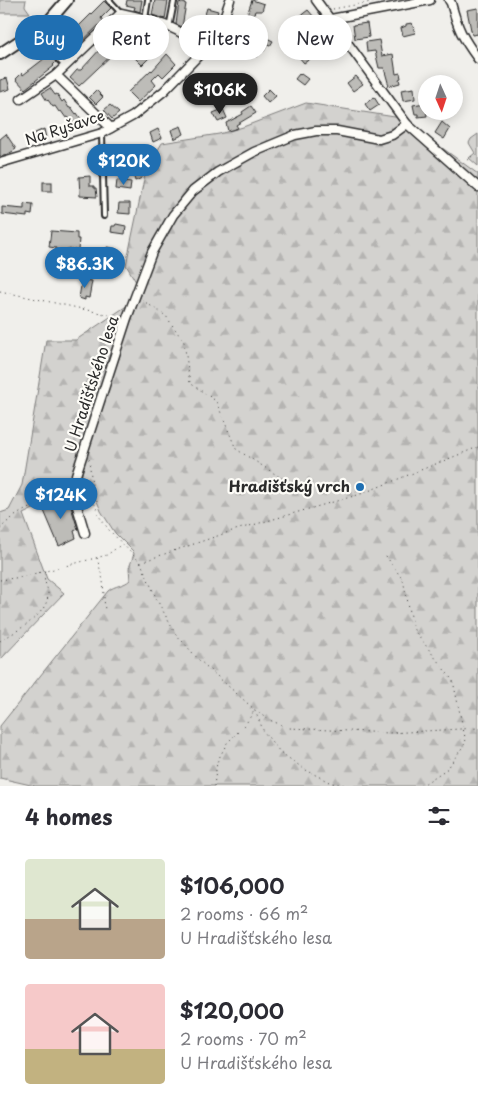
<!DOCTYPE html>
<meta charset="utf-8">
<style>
body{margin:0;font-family:"Playpen Sans",sans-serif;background:#f2f2f3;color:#2b2b33;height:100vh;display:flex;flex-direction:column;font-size:19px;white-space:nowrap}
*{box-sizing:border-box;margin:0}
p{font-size:16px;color:#7c7c81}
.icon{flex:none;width:28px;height:28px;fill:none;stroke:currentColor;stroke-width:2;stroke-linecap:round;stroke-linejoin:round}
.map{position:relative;height:786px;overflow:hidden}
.details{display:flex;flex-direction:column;background:#fff;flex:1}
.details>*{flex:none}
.top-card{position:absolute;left:15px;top:15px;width:449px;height:45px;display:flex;gap:10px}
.needle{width:32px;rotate:177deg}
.controls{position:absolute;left:418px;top:75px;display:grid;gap:10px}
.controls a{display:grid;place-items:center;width:45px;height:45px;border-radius:50%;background:#fff;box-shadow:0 2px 12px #0003;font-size:25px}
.price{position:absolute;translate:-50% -42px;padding:0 11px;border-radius:18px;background:#1f6fb2;color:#fff;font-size:16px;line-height:32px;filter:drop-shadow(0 1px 2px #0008)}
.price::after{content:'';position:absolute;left:50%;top:30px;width:15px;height:11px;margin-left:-8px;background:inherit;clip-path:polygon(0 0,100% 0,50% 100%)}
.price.current{background:#222;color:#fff}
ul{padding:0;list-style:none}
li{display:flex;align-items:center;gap:15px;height:125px;padding:0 25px}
li span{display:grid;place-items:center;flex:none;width:140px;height:100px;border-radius:5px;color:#555}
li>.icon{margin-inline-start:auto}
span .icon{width:60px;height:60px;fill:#fffc;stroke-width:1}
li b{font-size:21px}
h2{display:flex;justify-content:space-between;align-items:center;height:60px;padding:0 25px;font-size:21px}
.pill{padding:0 18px;border-radius:22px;background:#fff;box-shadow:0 2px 12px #0003;font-size:18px;line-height:45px}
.pill.current{background:#1f6fb2;color:#fff}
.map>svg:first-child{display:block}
.green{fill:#d3d2cf;stroke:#7f7e7d}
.forest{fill:url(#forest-firs);stroke:#7f7e7d}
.building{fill:#bdbcb8;stroke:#2b2b2b}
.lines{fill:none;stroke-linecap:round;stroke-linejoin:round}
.lane-casing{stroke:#2b2b2b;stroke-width:8}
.street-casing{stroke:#2b2b2b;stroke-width:11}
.secondary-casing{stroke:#2b2b2b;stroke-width:14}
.path{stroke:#2b2b2b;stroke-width:1;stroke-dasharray:1 4;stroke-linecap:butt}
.lane{stroke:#fdfcf7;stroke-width:4}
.street{stroke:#fdfcf7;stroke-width:8}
.secondary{stroke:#fdfcf7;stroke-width:10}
.poi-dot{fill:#1f6fb2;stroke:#fdfcf7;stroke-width:2}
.labels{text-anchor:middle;stroke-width:4.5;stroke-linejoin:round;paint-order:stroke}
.street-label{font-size:15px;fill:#2b2b2b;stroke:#fdfcf7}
.poi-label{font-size:15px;font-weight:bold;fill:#2b2b2b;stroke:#fdfcf7;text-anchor:end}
</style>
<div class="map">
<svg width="478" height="786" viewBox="0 0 478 786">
<defs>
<pattern id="forest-firs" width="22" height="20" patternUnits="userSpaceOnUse" patternTransform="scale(1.25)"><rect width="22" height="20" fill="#d3d2cf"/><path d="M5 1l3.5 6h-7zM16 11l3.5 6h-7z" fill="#b5b4b2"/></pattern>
</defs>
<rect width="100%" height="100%" fill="#f0efeb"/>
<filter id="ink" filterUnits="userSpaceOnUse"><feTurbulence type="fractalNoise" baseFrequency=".02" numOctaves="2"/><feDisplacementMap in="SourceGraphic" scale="10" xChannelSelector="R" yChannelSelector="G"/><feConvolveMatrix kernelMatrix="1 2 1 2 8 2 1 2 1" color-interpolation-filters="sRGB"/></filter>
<g filter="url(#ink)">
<g class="green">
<polygon points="0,0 26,0 25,6 30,13 0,13"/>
<polygon points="478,134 478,166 469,158 475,153 469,143 471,139"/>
</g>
<g class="forest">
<path d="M306,103L401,118L478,174V786H35L0,778V726L108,591C115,585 124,586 130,580L129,568L134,554L133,551L115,533L101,511L97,501L82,487L81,480L84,463L124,339L142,292L126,265L146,170L162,143L219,134L243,127Z"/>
<polygon points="128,305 71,491 23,514 47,579 64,593 0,660 0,513 9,510 22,485 46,340 76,340"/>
</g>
<g class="building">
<polygon points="127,0 142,0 140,12 134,10 135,7 126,5"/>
<polygon points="155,0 168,1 165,19 152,15"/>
<polygon points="252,0 264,4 262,11 255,11 248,31 235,27 237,19 245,21"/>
<polygon points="104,1 111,8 101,18 103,21 65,58 62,56 61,57 55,50"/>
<polygon points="179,2 186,4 182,27 176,24"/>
<polygon points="207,8 218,11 214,24 203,21"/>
<polygon points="478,8 478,34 472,35 467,10"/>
<polygon points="308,10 314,17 297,29 291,23"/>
<polygon points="367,23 369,37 355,39 353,25"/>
<polygon points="412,23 415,33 403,36 401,28 406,26 406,24"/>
<polygon points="125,25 131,31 136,26 140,31 118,52 116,51 79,86 70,78 77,70 81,70 102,47 105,49 113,43 123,33 120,30"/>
<polygon points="260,35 273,41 270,46 267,45 264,51 260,50 257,57 252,54"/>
<polygon points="152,38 160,47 142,65 135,58 139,53 138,52"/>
<polygon points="230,39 240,44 236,53 226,47"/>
<polygon points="379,40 382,56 393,54 396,74 400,73 401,78 399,79 400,83 389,86 384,68 379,68 375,51 367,52 366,42"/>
<polygon points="306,50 310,59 304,63 298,56"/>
<polygon points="167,54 176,64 163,77 159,73 152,80 156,85 138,102 128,92 151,70 152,71"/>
<polygon points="49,55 56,62 53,65 54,66 25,89 16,79 22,73 23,75"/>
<polygon points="299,74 300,75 301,74 308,79 303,85 295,79"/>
<polygon points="356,76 363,84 353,91 347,83"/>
<polygon points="196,77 203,85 197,91 196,90 194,91 189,86"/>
<polygon points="7,78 10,89 0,92 0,80"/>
<polygon points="50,88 55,95 57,94 62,102 64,100 69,108 71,107 76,114 77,113 81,119 76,124 75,123 73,124 68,117 66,118 61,111 59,112 55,106 53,107 48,100 47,101 42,93"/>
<polygon points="414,88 415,99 403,101 401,90"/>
<polygon points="269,89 276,96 268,103 262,96"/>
<polygon points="96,90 103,97 96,104 89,97"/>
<polygon points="374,97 379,105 370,111 365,104"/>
<polygon points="425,103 427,116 418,117 418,114 415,114 413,105"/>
<polygon points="110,105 119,113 112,119 104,110"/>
<polygon points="251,106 256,113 236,125 238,128 228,131 226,123 243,114 242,112"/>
<polygon points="223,109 227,118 218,122 213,113"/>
<polygon points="442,122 450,129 444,139 435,133"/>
<polygon points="181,126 184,134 174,139 171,130"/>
<polygon points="44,129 46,138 37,141 35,133"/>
<polygon points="158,129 162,138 153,142 150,133"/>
<polygon points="6,134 16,149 7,155 0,157 0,139"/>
<polygon points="141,158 143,167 140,168 142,178 135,181 130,160"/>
<polygon points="90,176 90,186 94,186 94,188 96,188 97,197 80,196 79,177"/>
<polygon points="117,180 131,182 130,191 116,189"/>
<rect x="43" y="182" width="9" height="9"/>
<polygon points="119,203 130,203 130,214 118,213"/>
<polygon points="24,204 33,205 32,215 27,214 27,217 2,214 2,207 24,209"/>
<polygon points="116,224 126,226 125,234 111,232 112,226 115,226"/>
<polygon points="51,231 77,233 77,239 79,239 78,250 67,249 67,276 58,277 56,248 49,247"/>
<polygon points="107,247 116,249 114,259 106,257"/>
<polygon points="82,280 92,281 89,298 85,297 85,300 79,298"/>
<polygon points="66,496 70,504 78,529 74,531 76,538 59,546 42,506"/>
</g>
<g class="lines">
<g class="lane-casing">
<g id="lane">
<polyline points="109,0 121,13"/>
<polyline points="145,19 148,0"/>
<polyline points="169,28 174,2"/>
<polyline points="38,39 65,66"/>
<polyline points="102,133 104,216"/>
</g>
</g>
<g class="street-casing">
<g id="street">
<polyline points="316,0 407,124 478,187"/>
<path d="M449,0L451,3C458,29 462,37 478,59"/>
<polyline points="331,19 430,0"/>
<polyline points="21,99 56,75"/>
<path d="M111,128L56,75L121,13C149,19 184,27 203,51"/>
<polyline points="0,163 102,133 133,116 164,91 203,51 219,32 230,0"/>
<polyline points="85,533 76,503 76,475 127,318 152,252 173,215 193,191 218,172 254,152 295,135 316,131 337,131 379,139 392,135 407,124"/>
</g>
</g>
<g class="secondary-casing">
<polyline id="secondary" points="0,54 48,22 67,0"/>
</g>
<g class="path">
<polyline points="333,9 382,0"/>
<polyline points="463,163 478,152"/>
<polyline points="0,291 119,317"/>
<polyline points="142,300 166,316 184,342 190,383 216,401 236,449 286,481 364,493"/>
<polyline points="89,459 94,502 99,516 109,530 141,563 157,600 175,633 199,660 255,710 267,719 289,728 389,733 478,728"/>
<path d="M0,529C18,509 45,501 70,494"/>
<polyline points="386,556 403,580 414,630 453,681 466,742 448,768 421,786"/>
<polyline points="97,558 103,580 105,612"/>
<polyline points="141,562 232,531 361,494 478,447"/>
<polyline points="0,580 15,578 46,571"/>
<path d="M0,641C16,631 49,615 48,593C47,583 42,582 46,571L107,555L122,544"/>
<polyline points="255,711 264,732 280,752 304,769 331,783 352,786"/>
<polyline points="214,786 217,762 227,743 245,725 254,711"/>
</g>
<use href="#lane" class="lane"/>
<use href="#street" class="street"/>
<use href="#secondary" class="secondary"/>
</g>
</g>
<circle class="poi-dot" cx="360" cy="487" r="5"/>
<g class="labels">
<g class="street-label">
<text transform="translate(65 128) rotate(-18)" y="5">Na Ryšavce</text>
<text transform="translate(92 384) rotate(-72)" y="5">U Hradišťského lesa</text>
</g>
<g class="poi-label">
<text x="350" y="492">Hradišťský vrch</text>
</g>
</g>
</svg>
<div class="controls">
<a><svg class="needle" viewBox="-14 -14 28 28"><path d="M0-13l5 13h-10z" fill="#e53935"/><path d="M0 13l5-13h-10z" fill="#7c7c81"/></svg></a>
</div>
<b class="price current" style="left:220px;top:115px">$106K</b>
<b class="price" style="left:124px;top:186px">$120K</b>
<b class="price" style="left:85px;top:289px">$86.3K</b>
<b class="price" style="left:61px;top:520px">$124K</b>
<div class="top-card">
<a class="pill current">Buy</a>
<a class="pill">Rent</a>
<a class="pill">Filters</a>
<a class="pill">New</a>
</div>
</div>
<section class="details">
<h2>4 homes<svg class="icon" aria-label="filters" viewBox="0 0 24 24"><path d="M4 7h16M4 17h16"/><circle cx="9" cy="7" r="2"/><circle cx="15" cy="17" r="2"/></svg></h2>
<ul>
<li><span style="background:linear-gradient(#dfe7d0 60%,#b9a48a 0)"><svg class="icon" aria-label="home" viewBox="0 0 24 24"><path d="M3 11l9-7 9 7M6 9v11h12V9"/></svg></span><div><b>$106,000</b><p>2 rooms · 66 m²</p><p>U Hradišťského lesa</p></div></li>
<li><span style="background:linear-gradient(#f6c9c9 65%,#c2b280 0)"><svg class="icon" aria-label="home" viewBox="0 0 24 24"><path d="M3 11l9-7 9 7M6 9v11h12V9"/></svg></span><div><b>$120,000</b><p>2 rooms · 70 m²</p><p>U Hradišťského lesa</p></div></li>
</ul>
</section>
